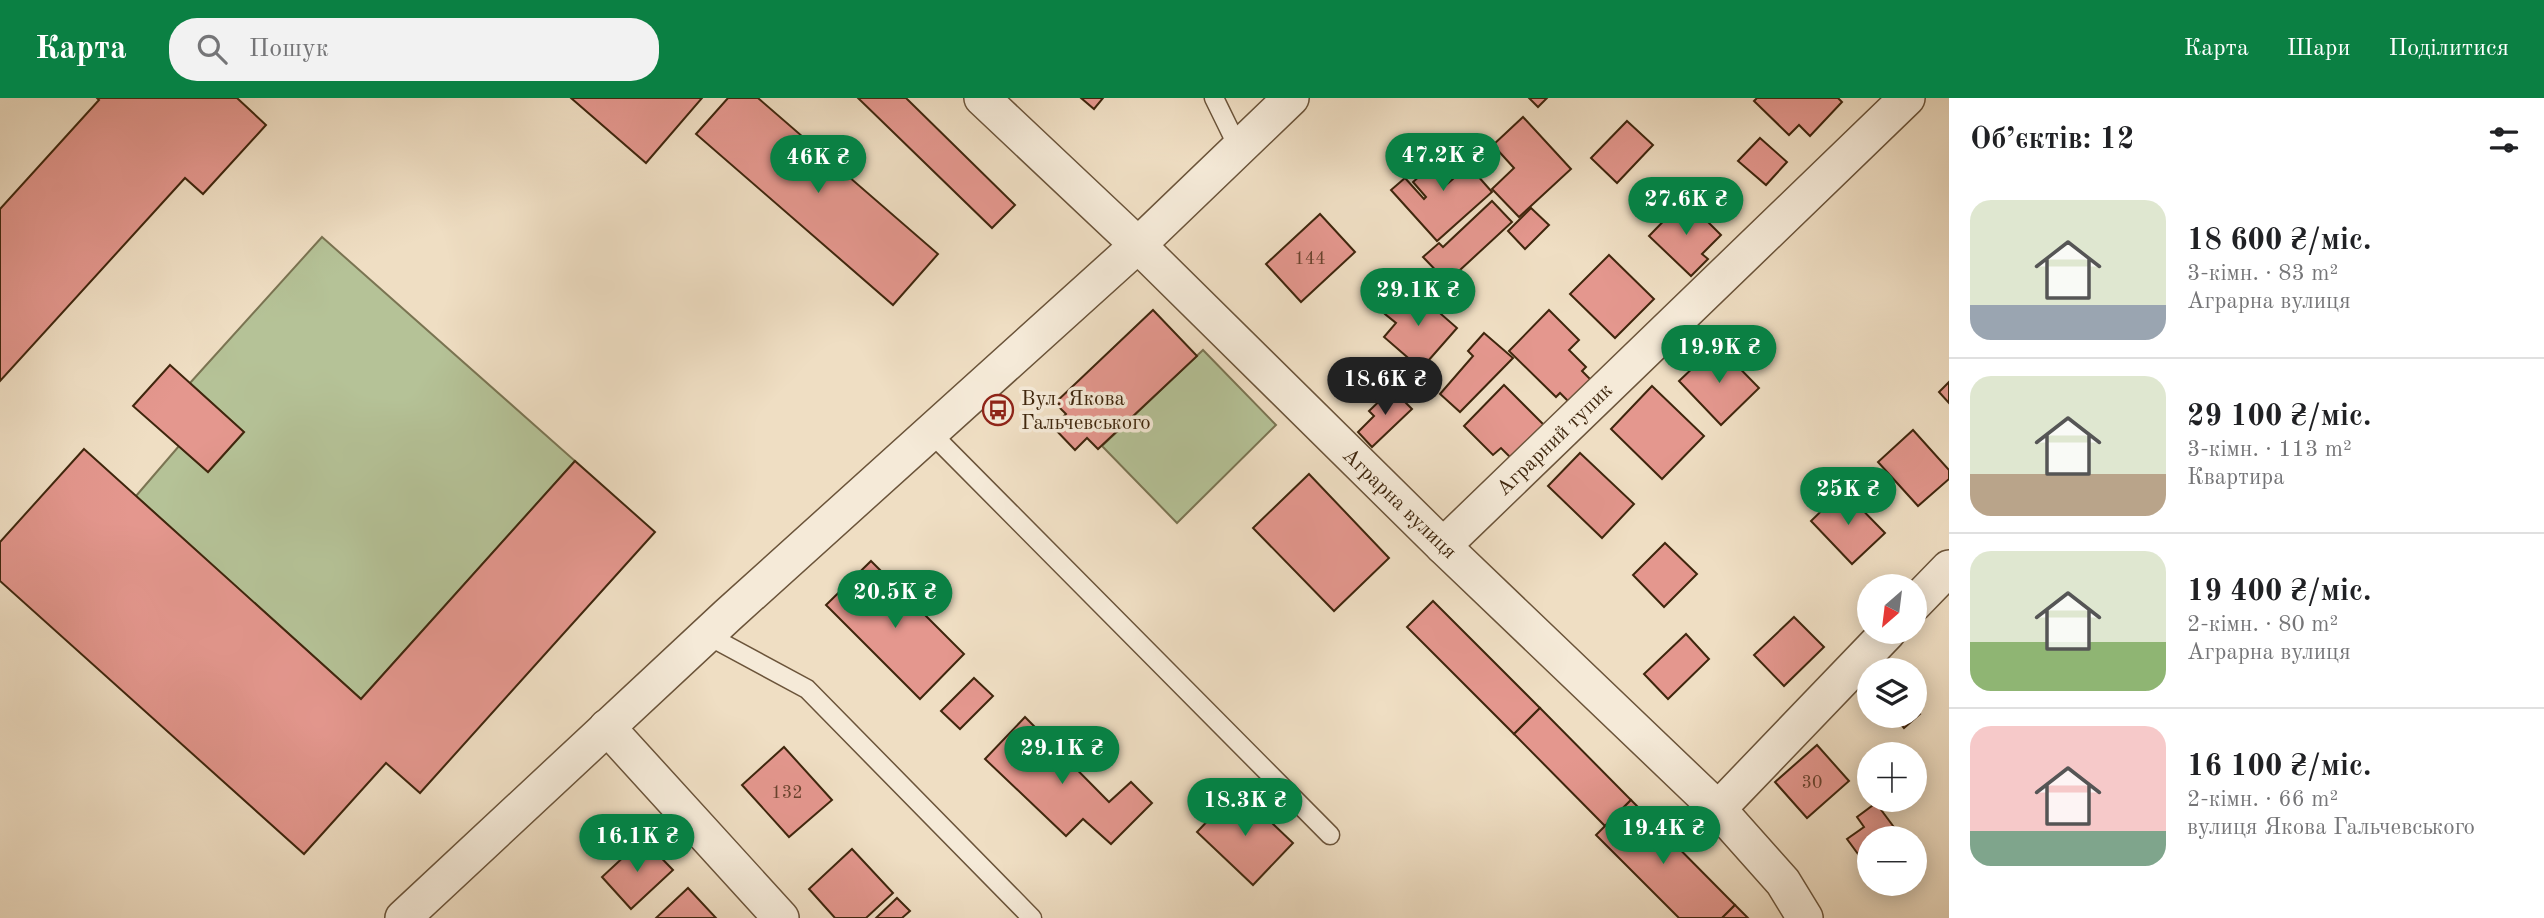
<!DOCTYPE html>
<html lang="uk">
<meta charset="utf-8">
<style>
body{margin:0;font-family:"Old Standard TT",serif;background:#f2f2f2;color:#202124;height:100vh;display:flex;flex-direction:column;font-size:26px;white-space:nowrap}
*{box-sizing:border-box;margin:0}
p{font-size:23px;color:#757577}
.icon{flex:none;width:38px;height:38px;fill:none;stroke:currentColor;stroke-width:2;stroke-linecap:round;stroke-linejoin:round}
.map{position:relative;flex:1;overflow:hidden}
.panel{display:flex;flex-direction:column;background:#fff;width:595px}
.panel>*{flex:none}
.needle{width:46px;rotate:208deg}
.controls{position:absolute;left:1857px;top:476px;display:grid;gap:14px}
.controls a{display:grid;place-items:center;width:70px;height:70px;border-radius:50%;background:#fff;box-shadow:0 4px 18px #0003;font-size:35px}
.price{position:absolute;translate:-50% -60px;padding:0 16px;border-radius:24px;background:#0b8043;color:#fff;font-size:23px;line-height:46px;filter:drop-shadow(0 2px 4px #0008)}
.price::after{content:'';position:absolute;left:50%;top:42px;width:21px;height:16px;margin-left:-10px;background:inherit;clip-path:polygon(0 0,100% 0,50% 100%)}
.price.selected{background:#222;color:#fff}
ul{padding:0;list-style:none}
li{display:flex;align-items:center;gap:21px;height:175px;padding:0 21px}
li+li{border-top:2px solid #e0e0e0}
li span{display:grid;place-items:center;flex:none;width:196px;height:140px;border-radius:21px;color:#555}
li>.icon{margin-inline-start:auto}
span .icon{width:84px;height:84px;fill:#fffc;stroke-width:1}
li b{font-size:30px}
h2{display:flex;justify-content:space-between;align-items:center;height:84px;padding:0 21px;font-size:30px}
header{display:flex;align-items:center;gap:42px;box-sizing:border-box;height:98px;padding:0 35px;background:#0b8043;color:#fff}
header strong{font-size:33px}
nav{display:flex;gap:38px;margin-inline-start:auto;font-size:24px}
.search{width:490px;height:63px;background:#f2f2f2;display:flex;align-items:center;gap:18px;box-sizing:border-box;padding:0 24px;border-radius:28px;color:#757577;font-size:26px}
main{display:flex;flex:1;min-height:0}
.map>svg:first-child{display:block}
.green{fill:#b5c297;stroke:#7a7452;stroke-width:2}
.building{fill:#e4978e;stroke:#3f260d;stroke-width:2}
.lines{fill:none;stroke-linecap:round;stroke-linejoin:round}
.service-casing{stroke:#6b543a;stroke-width:21}
.minor-casing{stroke:#6b543a;stroke-width:38}
.service{stroke:#f5ead8;stroke-width:18}
.minor{stroke:#f5ead8;stroke-width:35}
.labels{text-anchor:middle;stroke-width:7;stroke-linejoin:round;paint-order:stroke}
.number-label{font-size:18px;fill:#68422d}
.poi-label{font-size:21px;fill:#3f260d;stroke:#f5ead8;text-anchor:start}
.street-label{font-size:21px;fill:#3f260d;stroke:#f5ead8}
</style>
<header>
<strong>Карта</strong>
<div class="search"><svg class="icon" aria-label="search" viewBox="0 0 24 24"><circle cx="10" cy="10" r="6"/><path d="M15 15l6 6"/></svg>Пошук</div>
<nav><a>Карта</a><a>Шари</a><a>Поділитися</a></nav>
</header>
<main>
<div class="map">
<svg width="1949" height="820" viewBox="0 0 1949 820">
<rect width="100%" height="100%" fill="#efdec3"/>
<filter id="stains"><feTurbulence type="fractalNoise" baseFrequency=".00286" numOctaves="4"/><feColorMatrix values="0 0 0 0 .2 0 0 0 0 .09 0 0 0 0 .02 0 0 0 .5 -.17"/></filter>
<radialGradient id="worn" r=".72"><stop offset=".6" stop-color="#630" stop-opacity="0"/><stop offset="1" stop-color="#630" stop-opacity=".3"/></radialGradient>
<g class="green">
<polygon points="322,139 575,363 361,601 136,398 179,348 208,374 244,334 190,285"/>
<polygon points="1203,252 1276,327 1177,425 1102,348"/>
</g>
<g class="building">
<polygon points="97,0 237,0 266,27 203,96 185,80 0,283 0,111 99,2"/>
<polygon points="571,0 702,0 646,65"/>
<polygon points="728,0 758,0 938,156 893,207 696,36"/>
<polygon points="858,0 906,0 1015,107 992,130"/>
<polygon points="1081,0 1103,0 1094,11"/>
<polygon points="1529,0 1547,0 1538,9"/>
<polygon points="1757,0 1838,0 1842,4 1810,38 1799,27 1789,37 1754,3"/>
<polygon points="1523,19 1571,71 1519,119 1492,91 1514,70 1493,47"/>
<polygon points="1627,23 1653,47 1617,85 1591,60"/>
<polygon points="1760,40 1787,64 1766,87 1738,63"/>
<polygon points="1446,42 1492,94 1437,143 1391,92 1405,80 1424,101 1426,99 1413,84 1431,68 1447,86 1453,81 1431,56"/>
<polygon points="1685,101 1721,137 1702,156 1708,161 1691,178 1649,138"/>
<polygon points="1492,103 1512,124 1447,184 1423,159 1439,145 1443,149"/>
<polygon points="1531,110 1549,127 1525,151 1508,133"/>
<polygon points="1320,116 1355,154 1301,204 1266,166"/>
<polygon points="1609,157 1654,201 1615,240 1570,196"/>
<polygon points="1409,188 1457,230 1421,271 1384,239 1396,225 1385,216"/>
<polygon points="1153,212 1197,258 1098,351 1087,340 1075,352 1053,329 1066,316 1055,305"/>
<polygon points="1549,212 1579,242 1569,252 1586,269 1582,273 1593,284 1571,306 1560,295 1556,299 1509,253"/>
<polygon points="1484,235 1513,260 1460,314 1440,296 1473,258 1468,253"/>
<polygon points="1717,247 1759,290 1721,327 1679,283"/>
<polygon points="170,267 244,334 208,374 133,308"/>
<polygon points="1949,284 1949,305 1939,294"/>
<polygon points="1504,287 1544,327 1511,360 1501,350 1493,357 1464,328"/>
<polygon points="1652,288 1704,338 1662,381 1611,331"/>
<polygon points="1392,291 1412,311 1372,349 1358,334 1374,318 1369,313"/>
<polygon points="1913,332 1949,372 1949,381 1918,408 1878,364"/>
<polygon points="84,351 361,601 575,363 655,434 420,695 386,665 304,756 0,483 0,444"/>
<polygon points="1580,355 1634,406 1602,440 1548,388"/>
<polygon points="1309,376 1389,460 1334,513 1253,430"/>
<polygon points="1843,392 1885,435 1852,466 1811,423"/>
<polygon points="1665,445 1697,476 1664,509 1633,477"/>
<polygon points="871,463 964,556 920,601 826,507"/>
<polygon points="1433,503 1540,610 1514,636 1407,529"/>
<polygon points="1794,519 1824,549 1784,588 1754,557"/>
<polygon points="1686,536 1709,561 1668,601 1644,576"/>
<polygon points="974,580 993,598 960,631 941,613"/>
<polygon points="1914,609 1920,616 1904,630 1894,618 1914,618"/>
<polygon points="1540,610 1631,702 1605,728 1514,636"/>
<polygon points="1025,619 1109,704 1131,684 1152,705 1111,746 1083,721 1066,738 985,661"/>
<polygon points="1817,647 1849,683 1807,720 1775,684"/>
<polygon points="784,649 832,702 789,739 742,687"/>
<polygon points="1237,692 1293,745 1253,787 1197,734"/>
<polygon points="1631,702 1735,807 1722,820 1679,820 1596,737"/>
<polygon points="1876,705 1902,740 1869,740 1869,771 1847,741 1864,729 1857,719"/>
<polygon points="643,741 673,772 631,811 602,779"/>
<polygon points="852,751 893,795 866,820 835,820 809,791"/>
<polygon points="688,790 716,820 656,820"/>
<polygon points="897,800 910,813 902,820 876,820"/>
<polygon points="1735,807 1748,820 1722,820"/>
</g>
<g class="lines">
<g class="service-casing">
<g id="service">
<polyline points="1214,0 1238,49"/>
<polyline points="930,334 1330,737"/>
<polyline points="707,537 807,591 1032,820"/>
</g>
</g>
<g class="minor-casing">
<g id="minor">
<polyline points="982,0 1138,147 1443,448 1718,711 1783,784 1805,820"/>
<polyline points="1443,448 1907,0"/>
<polyline points="1914,506 1949,470"/>
<polyline points="607,629 781,820"/>
<polyline points="1718,711 1888,534"/>
<polyline points="403,820 728,517 1138,147 1291,0"/>
</g>
</g>
<use href="#service" class="service"/>
<use href="#minor" class="minor"/>
</g>
<defs>
<g id="bus-ring" transform="scale(1.575)"><circle r="9.5" fill="#f5ead8" stroke="#8f2418" stroke-width="1.5"/><path d="M-5-6H5V4H4V6H2V4H-2V6H-4V4H-5ZM-3.5-4V0h7V-4ZM-3.5 1.2v1.5H-2V1.2ZM2 1.2v1.5H3.5V1.2Z" fill="#8f2418"/></g>
</defs>
<g fill-rule="evenodd">
<use href="#bus-ring" x="998" y="312"/>
</g>
<g class="labels">
<g class="number-label">
<text x="1310" y="166">144</text>
<text x="1812" y="690">30</text>
<text x="787" y="700">132</text>
</g>
<g class="poi-label">
<text x="1021" y="307">Вул. Якова<tspan x="1021" dy="24">Гальчевського</tspan></text>
</g>
<g class="street-label">
<text transform="translate(1554 341) rotate(-44)" y="7">Аграрний тупик</text>
<text transform="translate(1400 405) rotate(44)" y="7">Аграрна вулиця</text>
</g>
</g>
<rect width="100%" height="100%" filter="url(#stains)"/>
<rect width="100%" height="100%" fill="url(#worn)"/>
</svg>
<div class="controls">
<a><svg class="needle" viewBox="-14 -14 28 28"><path d="M0-13l5 13h-10z" fill="#e53935"/><path d="M0 13l5-13h-10z" fill="#757577"/></svg></a>
<a><svg class="icon" aria-label="layers" viewBox="0 0 24 24"><path d="M12 4l9 5-9 5-9-5zM3 14l9 5 9-5"/></svg></a>
<a>+</a>
<a>−</a>
</div>
<b class="price" style="left:1443px;top:95px">47.2K ₴</b>
<b class="price" style="left:818px;top:97px">46K ₴</b>
<b class="price" style="left:1686px;top:139px">27.6K ₴</b>
<b class="price" style="left:1418px;top:230px">29.1K ₴</b>
<b class="price" style="left:1719px;top:287px">19.9K ₴</b>
<b class="price selected" style="left:1385px;top:319px">18.6K ₴</b>
<b class="price" style="left:1848px;top:429px">25K ₴</b>
<b class="price" style="left:895px;top:532px">20.5K ₴</b>
<b class="price" style="left:1062px;top:688px">29.1K ₴</b>
<b class="price" style="left:1245px;top:740px">18.3K ₴</b>
<b class="price" style="left:1663px;top:768px">19.4K ₴</b>
<b class="price" style="left:637px;top:776px">16.1K ₴</b>
</div>
<section class="panel">
<h2>Об’єктів: 12<svg class="icon" aria-label="filters" viewBox="0 0 24 24"><path d="M4 7h16M4 17h16"/><circle cx="9" cy="7" r="2"/><circle cx="15" cy="17" r="2"/></svg></h2>
<ul>
<li><span style="background:linear-gradient(#dfe7d0 75%,#9aa5b1 0)"><svg class="icon" aria-label="home" viewBox="0 0 24 24"><path d="M3 11l9-7 9 7M6 9v11h12V9"/></svg></span><div><b>18 600 ₴/міс.</b><p>3-кімн. · 83 m²</p><p>Аграрна вулиця</p></div></li>
<li><span style="background:linear-gradient(#dfe7d0 70%,#b9a48a 0)"><svg class="icon" aria-label="home" viewBox="0 0 24 24"><path d="M3 11l9-7 9 7M6 9v11h12V9"/></svg></span><div><b>29 100 ₴/міс.</b><p>3-кімн. · 113 m²</p><p>Квартира</p></div></li>
<li><span style="background:linear-gradient(#dfe7d0 65%,#8fb573 0)"><svg class="icon" aria-label="home" viewBox="0 0 24 24"><path d="M3 11l9-7 9 7M6 9v11h12V9"/></svg></span><div><b>19 400 ₴/міс.</b><p>2-кімн. · 80 m²</p><p>Аграрна вулиця</p></div></li>
<li><span style="background:linear-gradient(#f6c9c9 75%,#7fa58c 0)"><svg class="icon" aria-label="home" viewBox="0 0 24 24"><path d="M3 11l9-7 9 7M6 9v11h12V9"/></svg></span><div><b>16 100 ₴/міс.</b><p>2-кімн. · 66 m²</p><p>вулиця Якова Гальчевського</p></div></li>
</ul>
</section>
</main>
